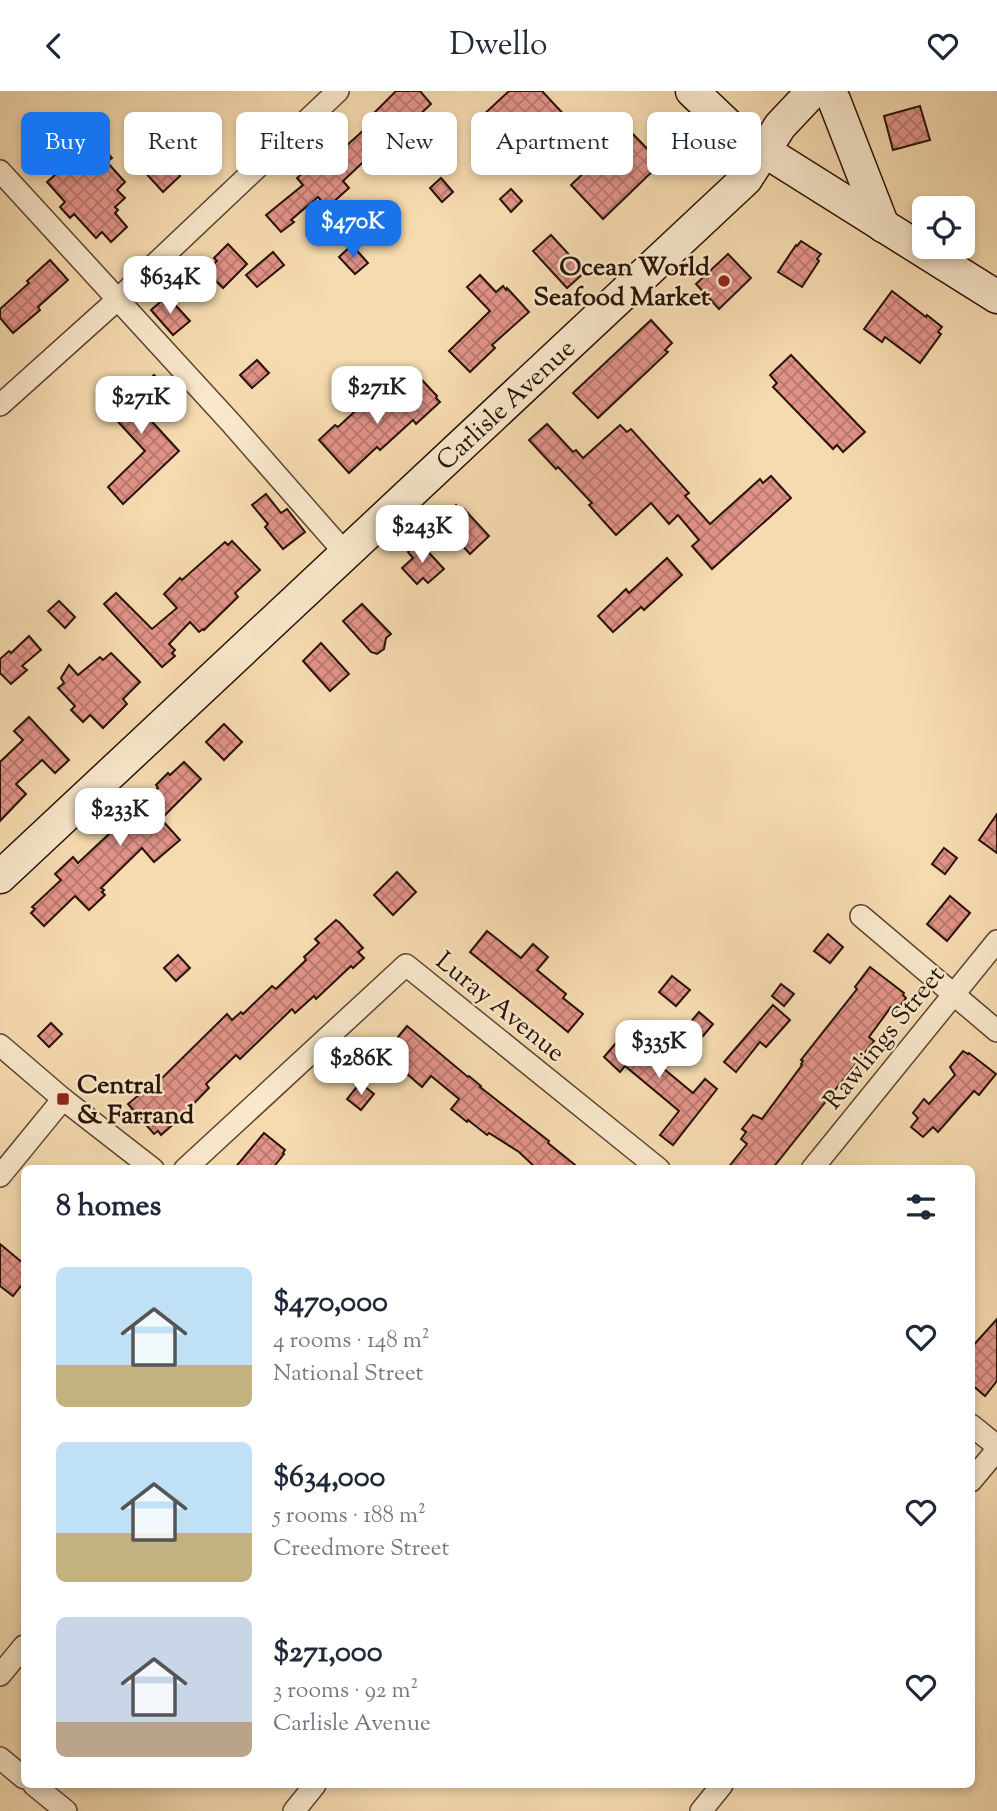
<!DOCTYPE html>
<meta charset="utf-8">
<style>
body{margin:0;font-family:"Sorts Mill Goudy",serif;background:#f6f6f7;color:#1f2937;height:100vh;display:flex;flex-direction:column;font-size:26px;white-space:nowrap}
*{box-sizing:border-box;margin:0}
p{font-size:23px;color:#747a83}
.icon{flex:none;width:38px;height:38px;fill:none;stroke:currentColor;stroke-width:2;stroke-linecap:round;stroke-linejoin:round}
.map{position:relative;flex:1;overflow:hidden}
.panel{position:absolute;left:21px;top:1074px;width:954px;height:623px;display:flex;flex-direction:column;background:#fff;border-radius:10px;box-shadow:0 4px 10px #0003}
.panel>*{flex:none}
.banner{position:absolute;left:21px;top:21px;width:956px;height:63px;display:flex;gap:14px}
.fabs{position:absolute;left:912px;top:105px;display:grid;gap:14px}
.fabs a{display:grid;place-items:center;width:63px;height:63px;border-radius:10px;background:#fff;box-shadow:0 4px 10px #0003;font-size:35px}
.price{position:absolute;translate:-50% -60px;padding:0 16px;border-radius:14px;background:#fff;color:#222;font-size:23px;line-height:46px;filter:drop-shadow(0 2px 4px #0008)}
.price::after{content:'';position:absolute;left:50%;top:42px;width:21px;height:16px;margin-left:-10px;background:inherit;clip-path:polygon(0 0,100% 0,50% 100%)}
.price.selected{background:#1a73e8;color:#fff}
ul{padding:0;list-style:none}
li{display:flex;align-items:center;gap:21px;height:175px;padding:0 35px}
li span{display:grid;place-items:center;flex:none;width:196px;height:140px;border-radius:10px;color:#555}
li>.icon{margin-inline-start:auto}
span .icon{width:84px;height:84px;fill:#fffc;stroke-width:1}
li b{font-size:30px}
h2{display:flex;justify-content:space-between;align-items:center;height:84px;padding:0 35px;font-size:30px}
.tag{padding:0 24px;border-radius:10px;background:#fff;box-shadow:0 4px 10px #0003;font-size:24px;line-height:63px}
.tag.selected{background:#1a73e8;color:#fff}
header{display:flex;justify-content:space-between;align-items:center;height:91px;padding:0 35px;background:#fff;font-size:32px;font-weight:600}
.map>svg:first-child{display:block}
.building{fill:url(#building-cross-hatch);stroke:#281206;stroke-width:2}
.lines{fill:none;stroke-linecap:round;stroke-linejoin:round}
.street-casing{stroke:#5c4430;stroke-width:24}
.secondary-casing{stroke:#281206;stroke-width:35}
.street{stroke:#f9e8cc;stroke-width:21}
.secondary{stroke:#f9e8cc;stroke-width:32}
.poi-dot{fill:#8f2418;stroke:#f9e8cc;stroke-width:2.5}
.labels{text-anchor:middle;stroke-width:5;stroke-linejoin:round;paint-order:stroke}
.poi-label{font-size:26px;font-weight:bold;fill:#281206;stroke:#f9e8cc;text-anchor:end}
.street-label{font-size:26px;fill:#281206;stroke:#f9e8cc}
</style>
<header><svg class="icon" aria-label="back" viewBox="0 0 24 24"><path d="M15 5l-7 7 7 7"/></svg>Dwello<svg class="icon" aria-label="heart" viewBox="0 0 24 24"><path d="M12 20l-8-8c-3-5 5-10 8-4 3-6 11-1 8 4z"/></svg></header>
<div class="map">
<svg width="997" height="1720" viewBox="0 0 997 1720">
<defs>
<pattern id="building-cross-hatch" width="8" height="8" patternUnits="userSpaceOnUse" patternTransform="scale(1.75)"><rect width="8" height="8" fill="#e29389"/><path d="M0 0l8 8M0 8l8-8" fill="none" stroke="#b7776e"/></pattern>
</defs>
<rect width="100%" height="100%" fill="#f6dbb0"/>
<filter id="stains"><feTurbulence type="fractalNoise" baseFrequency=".00286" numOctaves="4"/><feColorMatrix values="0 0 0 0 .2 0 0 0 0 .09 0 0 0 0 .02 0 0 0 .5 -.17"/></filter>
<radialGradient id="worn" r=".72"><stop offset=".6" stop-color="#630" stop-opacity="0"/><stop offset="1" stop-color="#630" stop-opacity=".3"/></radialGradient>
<g class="building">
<polygon points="396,0 420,0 431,13 414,29 411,26 343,90 349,97 330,114 327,110 324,113 318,106 291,129 294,131 281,141 266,124 303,94 297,87 319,68 325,74 376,28 372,24"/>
<polygon points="509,0 542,0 581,42 549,73 513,33 500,46 481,26"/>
<polygon points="920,15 930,49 893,59 884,25"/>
<polygon points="629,39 661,72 603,128 571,94"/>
<polygon points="95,48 112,67 107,71 125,91 117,99 125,107 115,116 118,119 115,122 127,136 111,151 102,141 96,147 74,123 70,127 60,116 65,111 47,91"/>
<polygon points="166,58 182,75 176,80 180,85 163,101 143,79"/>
<polygon points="441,87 453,101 442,111 430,97"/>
<polygon points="511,98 522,110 511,121 500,108"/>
<polygon points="551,144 585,181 567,197 533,160"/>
<polygon points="801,150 821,163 817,168 819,170 802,196 778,181 796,154 797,155"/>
<polygon points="228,153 247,173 223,197 206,180 217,170 214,167"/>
<polygon points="352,154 368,172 355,183 339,166"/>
<polygon points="273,161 284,174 257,196 246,184"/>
<polygon points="728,163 751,187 719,218 696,193"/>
<polygon points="50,169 68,189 38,216 40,219 13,242 0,227 0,218 29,192 27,190"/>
<polygon points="480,184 496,201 503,195 506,199 507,197 529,221 492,254 495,257 470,281 449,260 490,220 467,196"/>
<polygon points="892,200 926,226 927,224 942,236 938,241 941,243 920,272 885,246 882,251 864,238"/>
<polygon points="167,205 190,230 173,244 151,219"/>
<polygon points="651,229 672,252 665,259 668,261 598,327 573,302"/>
<polygon points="791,264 865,341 843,361 837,354 833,358 773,296 777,292 770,284"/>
<polygon points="257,269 269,282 252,297 240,284"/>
<polygon points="154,284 168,299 163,304 164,305 145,323 179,360 123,413 108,396 145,360 110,322 116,317 106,307 119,295 128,306 148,287 149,289"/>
<polygon points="421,288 437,305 436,307 440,311 416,333 413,329 380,359 377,356 349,382 319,349 335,334 338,336 364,312 368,317 376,309 386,320"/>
<polygon points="547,333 573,361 576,359 583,367 620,334 627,341 631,338 689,402 685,405 710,433 760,388 763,392 771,385 791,407 712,478 692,455 699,449 678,424 669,433 651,412 616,444 589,414 592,412 558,376 556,378 529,349"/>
<polygon points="266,403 281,422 287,418 305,441 283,458 265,436 268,433 252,414"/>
<polygon points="456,414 461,420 464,418 489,445 470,463 439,429"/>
<polygon points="232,450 260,479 235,502 238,506 204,539 203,538 199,541 190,531 169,553 175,559 172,562 175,565 162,576 104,513 116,502 152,538 177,517 164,503 180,487 182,489 225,451 228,454"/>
<polygon points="419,451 444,478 428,492 423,487 417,493 402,477 413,467 408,461"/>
<polygon points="667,467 682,484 644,519 641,516 613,541 598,525 626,498 629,502"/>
<polygon points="59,510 75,526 65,537 48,520"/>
<polygon points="362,513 391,543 386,547 384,558 377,563 371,561 343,530"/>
<polygon points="29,545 41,559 22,575 27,579 11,593 0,582 0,568 9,560 11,562"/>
<polygon points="321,552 349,583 330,600 303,570"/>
<polygon points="111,562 140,591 123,608 127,613 103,637 90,624 83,631 71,619 75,615 58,597 64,592 61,587 69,574 78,584 100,566 103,569"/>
<polygon points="29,626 69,669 55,682 42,669 16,693 26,703 0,730 0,671 23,649 14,640"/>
<polygon points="224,633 242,651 224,669 206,651"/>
<polygon points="184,671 201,688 161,728 180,749 154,771 142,757 101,797 104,799 102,801 105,804 89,819 75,805 44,835 31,822 35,818 32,816 61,789 55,783 73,766 78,772 158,697 156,694 168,682 170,684"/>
<polygon points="997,723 997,762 979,749"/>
<polygon points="944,757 957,767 945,783 932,773"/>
<polygon points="397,781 416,801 393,824 374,804"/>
<polygon points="950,805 970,822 947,850 927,833"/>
<polygon points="336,829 340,832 363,857 358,861 364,867 353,877 351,875 316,908 314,905 295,922 292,918 240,968 236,964 206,993 209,997 177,1030 161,1044 158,1040 154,1043 128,1013 146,998 148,1001 227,923 232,929 241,921 243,923 272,895 276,898 306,869 304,866 319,852 315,848"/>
<polygon points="487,840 521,867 533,853 548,866 537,879 566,903 563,907 583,923 568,941 470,861"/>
<polygon points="828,843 843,856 830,872 814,860"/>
<polygon points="178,864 190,877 176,890 164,877"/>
<polygon points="870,876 904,902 903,904 906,907 896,920 891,916 869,946 874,950 772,1078 727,1078 747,1053 741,1048 746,1041 742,1038 753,1024 762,1028 802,974 801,973 803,970 801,969 857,898 855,896"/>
<polygon points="672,885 690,899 676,915 659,901"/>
<polygon points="781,893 794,903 784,915 772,905"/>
<polygon points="773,914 790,929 766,956 760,951 736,981 724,971"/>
<polygon points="699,921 713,933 703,945 689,933"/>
<polygon points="635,930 652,944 643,954 662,969 658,973 693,1002 705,988 717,998 673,1054 660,1044 679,1020 625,975 620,981 604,966"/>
<polygon points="51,932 62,943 49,956 38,945"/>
<polygon points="407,935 468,986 469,985 481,995 480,996 549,1050 548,1052 580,1078 537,1078 519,1061 489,1042 487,1044 468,1029 467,1031 451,1018 459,1008 431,985 422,996 384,963"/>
<polygon points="963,960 968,963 969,962 996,983 979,1004 974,1000 938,1041 933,1036 923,1046 911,1036 918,1027 913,1022 924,1008 929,1013 955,984 950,976"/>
<polygon points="360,992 374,1003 361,1019 347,1008"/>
<polygon points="264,1042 285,1059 283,1062 284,1063 272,1078 234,1078"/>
<polygon points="0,1153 24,1173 24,1191 13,1205 0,1195"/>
<polygon points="997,1228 997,1290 985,1305 971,1293 971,1257"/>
</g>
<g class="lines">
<g class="street-casing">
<g id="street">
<polyline points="0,80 231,332 346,463"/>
<polyline points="0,314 117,209 338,0"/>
<polyline points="861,825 997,940"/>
<polyline points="0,954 63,1008 153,1078"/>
<polyline points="185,1078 406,874 659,1078"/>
<polyline points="812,1078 997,850"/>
<polyline points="0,1085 63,1008"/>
<polyline points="971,1334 997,1355"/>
<polyline points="971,1390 997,1359"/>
<polyline points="0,1584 24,1555"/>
<polyline points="0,1667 24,1687"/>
<polyline points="34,1694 66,1720"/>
<polyline points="294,1720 315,1694"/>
<polyline points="701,1720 722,1694"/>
</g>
</g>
<g class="secondary-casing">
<g id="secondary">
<polyline points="692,0 735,41 747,49 997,206"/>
<polyline points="829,0 834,9 883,135"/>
<polyline points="0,786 746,88 780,35 813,0"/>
</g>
</g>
<use href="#street" class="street"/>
<use href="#secondary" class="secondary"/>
</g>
<g class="poi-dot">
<circle cx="724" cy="190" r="7"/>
<rect x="56" y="1001" width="14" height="14" rx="3.5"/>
</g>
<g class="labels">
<g class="poi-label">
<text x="710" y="184">Ocean World<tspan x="710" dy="30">Seafood Market</tspan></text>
<text x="77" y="1002" text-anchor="start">Central<tspan x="77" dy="30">&amp; Farrand</tspan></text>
</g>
<g class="street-label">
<text transform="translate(505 313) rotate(-43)" y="9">Carlisle Avenue</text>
<text transform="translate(501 915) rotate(39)" y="9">Luray Avenue</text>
<text transform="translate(883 946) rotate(-51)" y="9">Rawlings Street</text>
</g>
</g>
<rect width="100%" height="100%" filter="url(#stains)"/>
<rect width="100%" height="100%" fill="url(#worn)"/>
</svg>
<div class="fabs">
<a><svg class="icon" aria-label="locate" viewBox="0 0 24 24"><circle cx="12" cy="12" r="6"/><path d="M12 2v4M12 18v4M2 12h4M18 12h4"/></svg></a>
</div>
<b class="price selected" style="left:353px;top:169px">$470K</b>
<b class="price" style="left:170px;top:225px">$634K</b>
<b class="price" style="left:377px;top:335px">$271K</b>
<b class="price" style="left:141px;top:345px">$271K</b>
<b class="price" style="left:422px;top:474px">$243K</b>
<b class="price" style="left:120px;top:757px">$233K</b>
<b class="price" style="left:659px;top:989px">$335K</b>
<b class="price" style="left:361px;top:1006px">$286K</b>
<div class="banner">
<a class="tag selected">Buy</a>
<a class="tag">Rent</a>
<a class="tag">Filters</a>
<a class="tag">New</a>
<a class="tag">Apartment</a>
<a class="tag">House</a>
</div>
<section class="panel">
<h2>8 homes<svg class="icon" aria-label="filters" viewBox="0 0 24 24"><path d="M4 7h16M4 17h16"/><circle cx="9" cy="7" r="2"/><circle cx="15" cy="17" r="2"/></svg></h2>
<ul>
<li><span style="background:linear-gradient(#bfe0f5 70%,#c2b280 0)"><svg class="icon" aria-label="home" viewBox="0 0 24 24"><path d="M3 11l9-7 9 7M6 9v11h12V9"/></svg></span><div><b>$470,000</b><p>4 rooms · 148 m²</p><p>National Street</p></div><svg class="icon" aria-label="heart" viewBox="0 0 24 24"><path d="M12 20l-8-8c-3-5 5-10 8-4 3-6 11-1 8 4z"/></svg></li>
<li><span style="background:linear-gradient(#bfe0f5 65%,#c2b280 0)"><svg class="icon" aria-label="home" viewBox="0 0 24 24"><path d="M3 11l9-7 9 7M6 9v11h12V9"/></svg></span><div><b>$634,000</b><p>5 rooms · 188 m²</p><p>Creedmore Street</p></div><svg class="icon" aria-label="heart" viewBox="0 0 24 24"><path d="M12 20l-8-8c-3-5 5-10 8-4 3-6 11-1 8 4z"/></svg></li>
<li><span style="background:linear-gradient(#c9d6e8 75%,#b9a48a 0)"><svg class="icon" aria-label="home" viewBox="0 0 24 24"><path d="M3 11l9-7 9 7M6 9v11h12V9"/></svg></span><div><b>$271,000</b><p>3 rooms · 92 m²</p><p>Carlisle Avenue</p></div><svg class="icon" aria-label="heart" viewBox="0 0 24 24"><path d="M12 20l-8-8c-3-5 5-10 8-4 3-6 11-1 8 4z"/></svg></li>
</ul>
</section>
</div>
